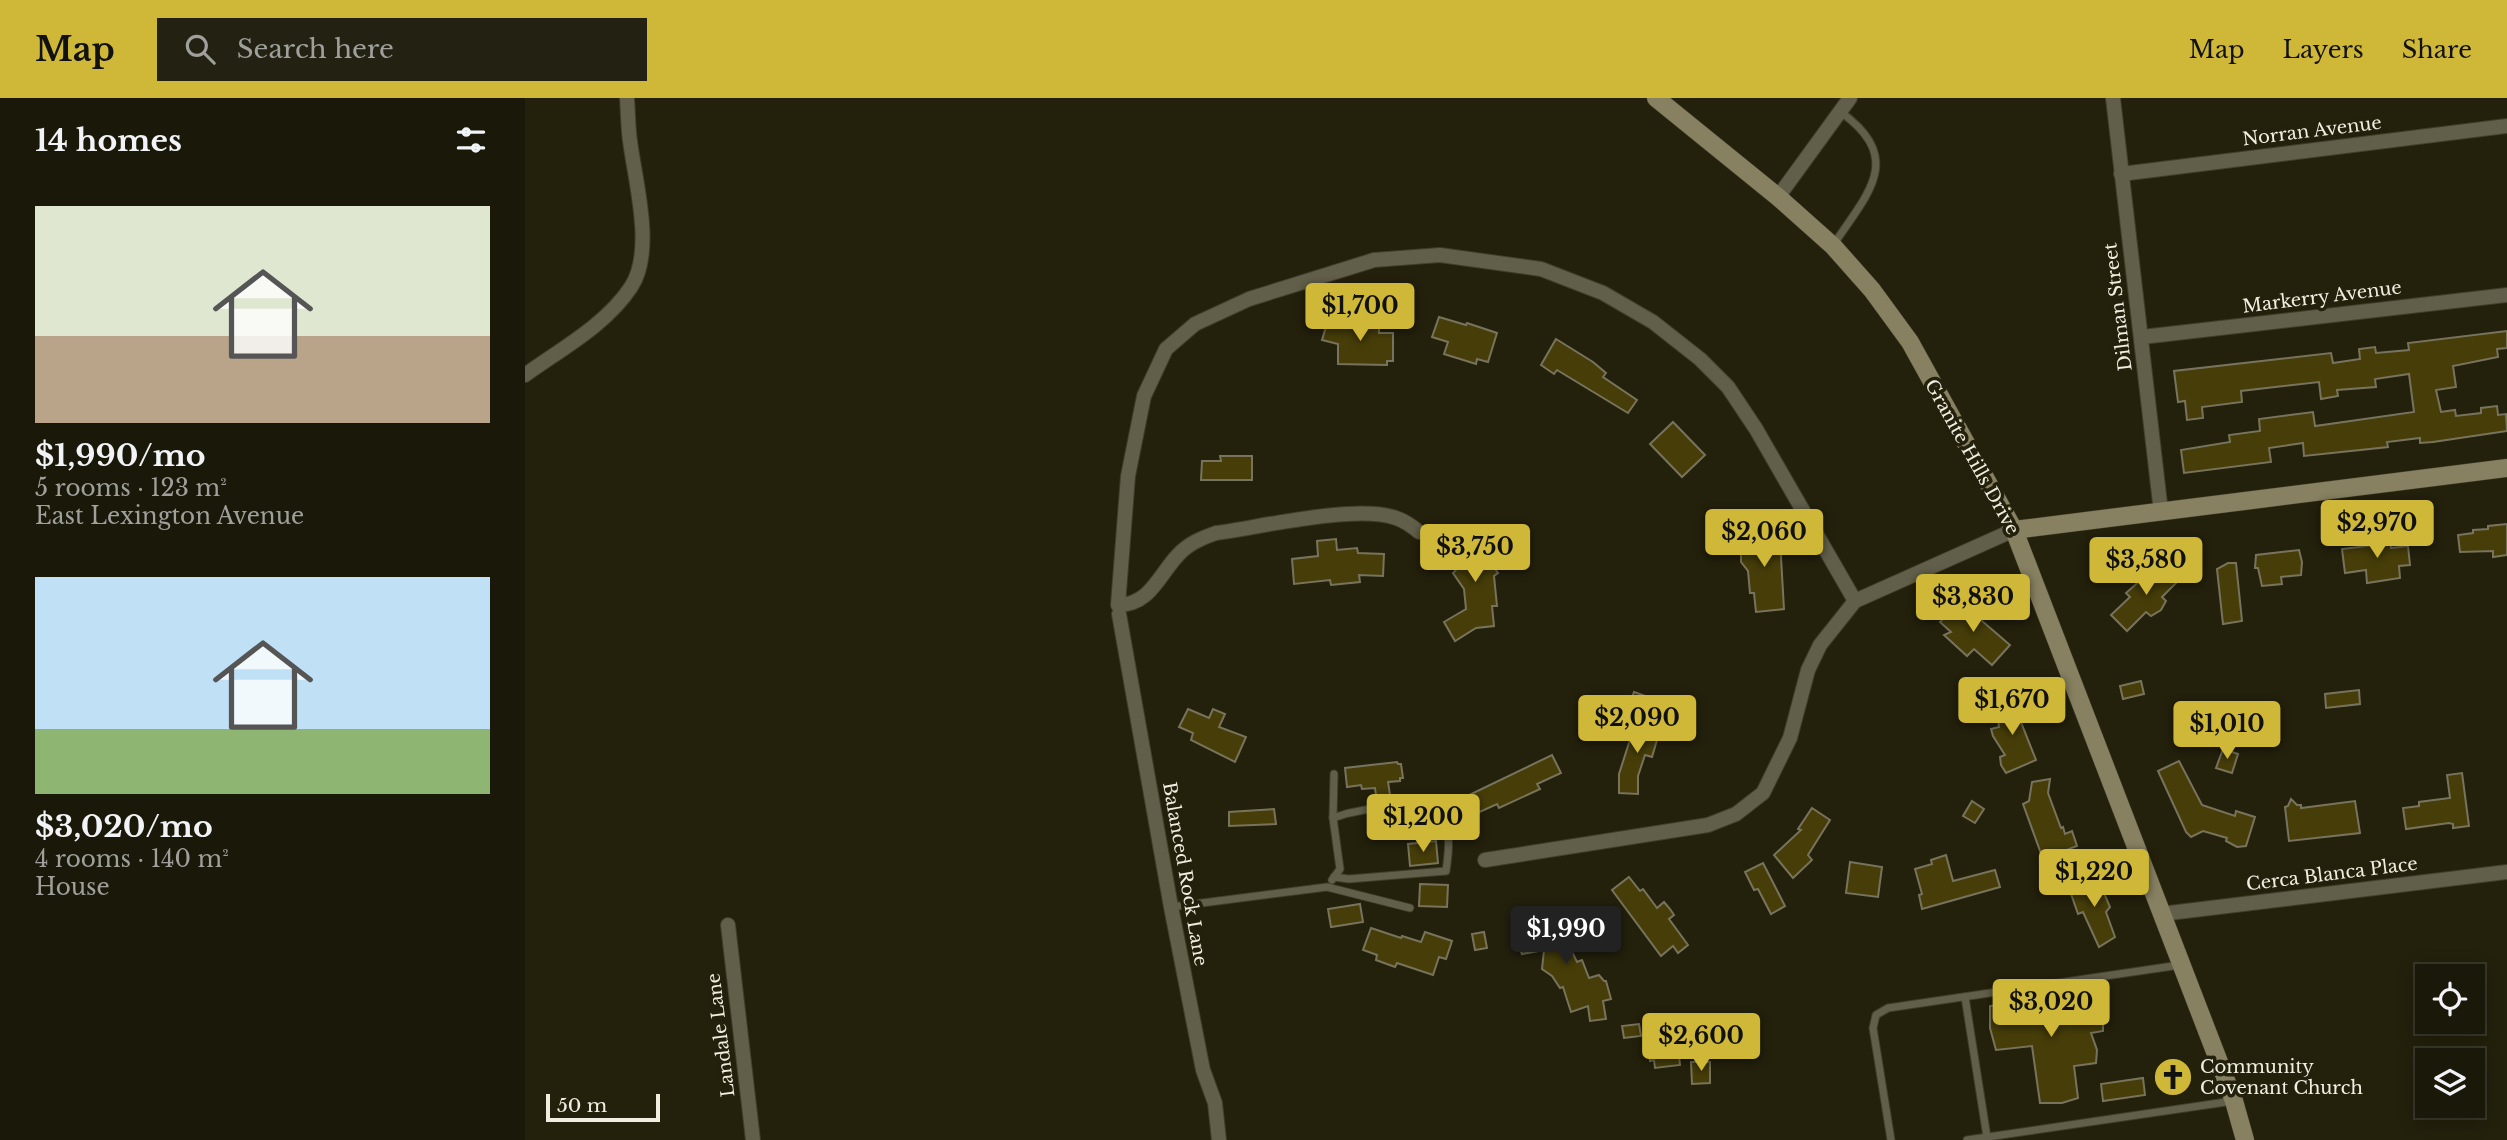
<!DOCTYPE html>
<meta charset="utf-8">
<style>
body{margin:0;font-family:"Libre Baskerville",serif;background:#232112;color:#f1f3f6;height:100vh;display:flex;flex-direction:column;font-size:26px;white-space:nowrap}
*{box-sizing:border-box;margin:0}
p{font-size:23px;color:#9fa09c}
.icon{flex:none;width:38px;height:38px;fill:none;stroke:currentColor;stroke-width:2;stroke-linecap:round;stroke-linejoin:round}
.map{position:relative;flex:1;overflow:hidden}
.drawer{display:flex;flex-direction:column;background:#1a1809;width:525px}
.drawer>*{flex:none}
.fabs{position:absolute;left:1890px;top:866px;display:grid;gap:14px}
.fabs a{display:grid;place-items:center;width:70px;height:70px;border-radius:0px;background:#1a1809;box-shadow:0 4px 18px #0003,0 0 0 2px #38372a;font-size:35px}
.scale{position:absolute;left:21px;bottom:18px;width:114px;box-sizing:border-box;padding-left:7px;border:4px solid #f0eee1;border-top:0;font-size:19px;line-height:24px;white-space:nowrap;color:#f0eee1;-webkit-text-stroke:5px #23200c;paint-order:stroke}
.price{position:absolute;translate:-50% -60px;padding:0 16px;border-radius:7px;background:#cfb837;color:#111;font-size:23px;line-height:46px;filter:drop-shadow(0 2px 4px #0008)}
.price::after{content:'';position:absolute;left:50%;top:42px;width:21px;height:16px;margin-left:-10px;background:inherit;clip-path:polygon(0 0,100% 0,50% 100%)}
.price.active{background:#222;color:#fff}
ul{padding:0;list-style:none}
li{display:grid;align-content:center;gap:14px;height:371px;padding:0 35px}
li span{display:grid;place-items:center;height:217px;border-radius:0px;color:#555}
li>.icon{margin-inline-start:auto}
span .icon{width:126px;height:126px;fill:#fffc;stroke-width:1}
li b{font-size:30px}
h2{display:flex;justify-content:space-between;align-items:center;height:84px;padding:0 35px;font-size:30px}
header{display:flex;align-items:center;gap:42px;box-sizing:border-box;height:98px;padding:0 35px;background:#cfb837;color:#111}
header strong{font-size:33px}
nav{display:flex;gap:38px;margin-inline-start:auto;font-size:24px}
.search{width:490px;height:63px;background:#232112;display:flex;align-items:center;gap:18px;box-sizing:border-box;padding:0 24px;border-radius:0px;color:#9fa09c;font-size:26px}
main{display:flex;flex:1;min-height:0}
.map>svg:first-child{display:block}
.building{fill:#463d09;stroke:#77735c;stroke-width:2}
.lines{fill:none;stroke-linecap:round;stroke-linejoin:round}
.lane-casing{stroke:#403d2a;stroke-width:9}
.street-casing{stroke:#403d2a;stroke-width:16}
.secondary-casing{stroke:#403d2a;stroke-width:19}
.lane{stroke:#615e4a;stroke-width:7}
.street{stroke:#615e4a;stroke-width:14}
.secondary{stroke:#878161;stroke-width:18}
.labels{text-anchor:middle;stroke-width:7;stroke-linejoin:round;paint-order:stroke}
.street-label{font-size:18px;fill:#f0eee1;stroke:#23200c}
.poi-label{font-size:18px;fill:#f0eee1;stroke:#23200c;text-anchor:start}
</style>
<header>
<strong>Map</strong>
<div class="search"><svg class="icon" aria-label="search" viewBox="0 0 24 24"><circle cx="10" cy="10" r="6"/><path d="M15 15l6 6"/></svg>Search here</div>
<nav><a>Map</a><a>Layers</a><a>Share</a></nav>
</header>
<main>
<section class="drawer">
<h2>14 homes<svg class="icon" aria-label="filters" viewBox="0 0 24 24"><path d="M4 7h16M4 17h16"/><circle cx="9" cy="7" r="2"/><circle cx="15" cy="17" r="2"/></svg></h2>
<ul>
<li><span style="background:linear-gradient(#dfe7d0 60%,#b9a48a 0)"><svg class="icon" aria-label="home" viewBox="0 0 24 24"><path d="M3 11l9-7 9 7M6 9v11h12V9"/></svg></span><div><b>$1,990/mo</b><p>5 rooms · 123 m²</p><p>East Lexington Avenue</p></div></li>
<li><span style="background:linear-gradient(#bfe0f5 70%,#8fb573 0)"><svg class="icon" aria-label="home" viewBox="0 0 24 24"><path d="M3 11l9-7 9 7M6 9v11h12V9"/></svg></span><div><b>$3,020/mo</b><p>4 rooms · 140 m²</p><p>House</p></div></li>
</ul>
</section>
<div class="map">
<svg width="1982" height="1042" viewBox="0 0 1982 1042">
<rect width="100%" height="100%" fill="#23200c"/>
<g class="building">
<polygon points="914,219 941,227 942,225 972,235 963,264 952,261 951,266 919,256 923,244 907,239"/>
<polygon points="803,222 840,231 841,223 854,222 854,235 868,235 868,263 862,263 862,267 813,266 813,246 797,242"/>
<polygon points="1982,233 1982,250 1972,251 1973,259 1928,268 1931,289 1911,292 1916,314 1930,312 1931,318 1956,315 1956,310 1972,308 1973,317 1981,316 1982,333 1908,344 1895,345 1895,340 1862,344 1863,349 1779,358 1778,345 1744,350 1746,364 1659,375 1656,352 1705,344 1704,337 1735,333 1734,321 1788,314 1790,328 1889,314 1884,276 1850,281 1851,289 1812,292 1813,298 1796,301 1794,284 1716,293 1717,304 1677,309 1678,320 1662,322 1660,303 1653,304 1649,273 1806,255 1808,265 1835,261 1834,251 1850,249 1851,255 1884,252 1883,245"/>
<polygon points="1031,241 1068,264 1081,275 1078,279 1112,302 1103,315 1032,272 1029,276 1016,267"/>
<polygon points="1148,324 1180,357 1157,379 1125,346"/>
<polygon points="695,358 727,358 727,382 676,382 677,363 696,363"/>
<polygon points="1982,426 1982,457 1968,459 1968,453 1935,454 1933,437 1948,435 1948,432 1963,431 1963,428"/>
<polygon points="964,428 979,447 962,460 973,475 969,478 972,508 967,508 969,528 951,530 930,543 919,524 941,511 939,491 928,475 931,472 922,461"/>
<polygon points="1216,431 1259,439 1256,459 1259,511 1231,514 1229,495 1225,495 1223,473 1216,464"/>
<polygon points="1865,440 1866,450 1883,448 1885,467 1874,468 1875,480 1842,485 1841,472 1820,475 1817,451 1850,447 1849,442"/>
<polygon points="811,441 812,452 832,450 833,455 859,456 858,478 834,477 835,484 806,487 805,482 769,486 767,461 793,458 792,443"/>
<polygon points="1774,452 1777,464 1776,477 1756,479 1757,486 1737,488 1733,470 1730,470 1731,457"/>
<polygon points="1636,464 1654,482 1637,499 1641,503 1636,512 1626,518 1621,514 1602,533 1586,517 1605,499 1601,495"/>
<polygon points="1703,465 1711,465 1717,523 1698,526 1692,471"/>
<polygon points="1435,504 1485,547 1467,567 1449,551 1442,558 1419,537 1426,534 1415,524"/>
<polygon points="1616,583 1619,596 1598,601 1595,588"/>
<polygon points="1834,592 1835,606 1801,610 1800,596"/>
<polygon points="1109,594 1129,601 1124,615 1104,608"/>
<polygon points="1480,601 1490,602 1492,614 1511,662 1481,675 1476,667 1475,659 1480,657 1468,638 1466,631 1474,629 1471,604"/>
<polygon points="663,611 684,620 688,611 700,616 694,629 721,639 710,664 666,642 668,635 654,629"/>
<polygon points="1112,620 1134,627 1130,642 1132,642 1127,659 1120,657 1113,678 1113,696 1094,695 1094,676"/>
<polygon points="1698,651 1713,656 1707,675 1691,670"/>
<polygon points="1027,657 1036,675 1012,686 1015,691 974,710 972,706 948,717 940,699"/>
<polygon points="1654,663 1677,707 1710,718 1711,713 1730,719 1721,748 1712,749 1701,743 1702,740 1678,733 1666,739 1661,734 1633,673"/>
<polygon points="872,664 873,666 876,666 878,680 875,680 875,683 863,684 866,703 852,704 850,690 837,691 836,687 822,689 820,670"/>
<polygon points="1937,675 1944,728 1928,730 1928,726 1924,725 1881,731 1878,710 1894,708 1894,704 1925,700 1922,677"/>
<polygon points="1525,681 1523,695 1536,730 1538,729 1540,736 1547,733 1552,748 1518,761 1498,706 1504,703 1507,684"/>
<polygon points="1766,701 1772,707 1776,707 1776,710 1830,703 1835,735 1764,743 1760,709 1763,708"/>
<polygon points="1447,703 1459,711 1450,725 1438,718"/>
<polygon points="1287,710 1305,722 1283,757 1287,762 1268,780 1249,757 1276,732 1273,731"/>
<polygon points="749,711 751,726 704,728 704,714"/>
<polygon points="911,743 913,765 885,768 883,746"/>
<polygon points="1421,757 1428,783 1470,772 1475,789 1397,811 1394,797 1397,796 1390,771 1407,766 1406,762"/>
<polygon points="1325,764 1357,769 1353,799 1321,795"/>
<polygon points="1238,765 1260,808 1246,816 1233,791 1229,792 1220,774"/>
<polygon points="1104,779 1115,793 1118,791 1132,810 1139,804 1145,811 1149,817 1144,821 1163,847 1153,855 1148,848 1136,858 1087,792"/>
<polygon points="1572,779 1585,809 1581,814 1590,839 1574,849 1558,814 1553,816 1544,790"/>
<polygon points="895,786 923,787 922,809 894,808"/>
<polygon points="835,806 838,824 806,829 803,811"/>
<polygon points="1035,812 1042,828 1036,831 1052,864 1057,862 1064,880 1074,877 1079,883 1081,883 1086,901 1078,903 1081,921 1065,923 1063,908 1046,914 1038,889 1035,890 1027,878 1017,871 1019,852 997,856 992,844 1011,839 1004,823"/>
<polygon points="846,830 876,840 877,838 896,844 900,834 927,843 921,861 914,859 908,877 872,865 870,869 851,862 852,857 838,852"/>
<polygon points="959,834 962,850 950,852 947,836"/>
<polygon points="1560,894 1561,902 1573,900 1578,916 1578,933 1566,935 1572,952 1571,965 1549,968 1553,1000 1537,1005 1515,1005 1507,948 1471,952 1465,930 1465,908 1523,900 1538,901 1537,897"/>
<polygon points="1150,923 1155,967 1130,970 1129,962 1125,963 1120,927"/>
<polygon points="1114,926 1116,938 1099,940 1097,928"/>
<polygon points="1166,964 1185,964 1185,985 1167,986"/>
<polygon points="1618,980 1620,997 1578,1003 1576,986"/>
</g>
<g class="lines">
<g class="lane-casing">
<g id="lane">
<path d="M1309,146C1342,96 1380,61 1317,15"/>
<path d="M808,720C841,708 874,707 908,711C927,733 925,745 921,773L824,781L809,779"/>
<polyline points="807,782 815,771 808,720 809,676"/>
<polyline points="646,809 802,789 885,810"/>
<polyline points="1440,899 1462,1039"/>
<polyline points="1366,1042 1348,930 1351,917 1363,910 1655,867"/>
<polyline points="1442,1042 1708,1003"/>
</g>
</g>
<g class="street-casing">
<g id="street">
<polyline points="1588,0 1636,414"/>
<polyline points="1596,76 1982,28"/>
<polyline points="1253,99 1325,0"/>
<polyline points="1617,239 1982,197"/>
<path d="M0,277C36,251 81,227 106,189C130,153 110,83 105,43C103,29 103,14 102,0"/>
<path d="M894,434C887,428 880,423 871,420C831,406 736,429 691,435C677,440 664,445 653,457C634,477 625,507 593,507L603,378L619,298L641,251L670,226L724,201L849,162L915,157L1016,171L1078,195L1128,224L1175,261L1203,289L1231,331L1330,503"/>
<polyline points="594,516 646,809 678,972 690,1005 694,1042"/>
<polyline points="960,762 1183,727 1211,716 1238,695 1265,640 1283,572 1295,547 1330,503 1489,432"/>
<polyline points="1636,816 1982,774"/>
<polyline points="203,827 228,1042"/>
</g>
</g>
<g class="secondary-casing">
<g id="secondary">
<polyline points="1131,0 1253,99 1308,148 1347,192 1385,244 1489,432 1709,1003 1720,1042"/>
<polyline points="1489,432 1982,370"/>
</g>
</g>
<use href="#lane" class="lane"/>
<use href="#street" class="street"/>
<use href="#secondary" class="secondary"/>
</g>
<defs>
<g id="church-disc" transform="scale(2.0125)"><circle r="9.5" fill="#cfb837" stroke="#23200c"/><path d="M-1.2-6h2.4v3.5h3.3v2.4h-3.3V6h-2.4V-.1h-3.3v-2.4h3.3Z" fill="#111"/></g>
</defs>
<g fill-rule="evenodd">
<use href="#church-disc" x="1648" y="979"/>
</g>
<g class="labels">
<g class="street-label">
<text transform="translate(1787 33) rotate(-7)" y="6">Norran Avenue</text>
<text transform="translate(1797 199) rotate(-7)" y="6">Markerry Avenue</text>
<text transform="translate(1593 209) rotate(-97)" y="6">Dilman Street</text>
<text transform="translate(1447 359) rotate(61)" y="6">Granite Hills Drive</text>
<text transform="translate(660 776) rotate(80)" y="6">Balanced Rock Lane</text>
<text transform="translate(1807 776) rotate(-7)" y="6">Cerca Blanca Place</text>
<text transform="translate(196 937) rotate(-97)" y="6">Landale Lane</text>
</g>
<g class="poi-label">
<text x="1675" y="975">Community<tspan x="1675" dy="21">Covenant Church</tspan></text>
</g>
</g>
</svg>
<div class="fabs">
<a><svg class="icon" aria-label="locate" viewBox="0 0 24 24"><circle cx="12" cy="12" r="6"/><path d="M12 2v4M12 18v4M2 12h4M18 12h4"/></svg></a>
<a><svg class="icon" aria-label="layers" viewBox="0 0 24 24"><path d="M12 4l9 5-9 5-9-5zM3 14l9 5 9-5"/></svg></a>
</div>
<div class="scale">50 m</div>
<b class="price" style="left:835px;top:245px">$1,700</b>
<b class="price" style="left:1852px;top:462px">$2,970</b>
<b class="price" style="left:1239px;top:471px">$2,060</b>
<b class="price" style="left:950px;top:486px">$3,750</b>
<b class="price" style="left:1621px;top:499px">$3,580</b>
<b class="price" style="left:1448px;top:536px">$3,830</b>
<b class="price" style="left:1487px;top:639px">$1,670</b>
<b class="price" style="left:1112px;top:657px">$2,090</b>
<b class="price" style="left:1702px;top:663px">$1,010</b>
<b class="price" style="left:898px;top:756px">$1,200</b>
<b class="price" style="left:1569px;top:811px">$1,220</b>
<b class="price active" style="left:1041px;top:868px">$1,990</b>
<b class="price" style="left:1526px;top:941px">$3,020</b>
<b class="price" style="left:1176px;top:975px">$2,600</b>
</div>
</main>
